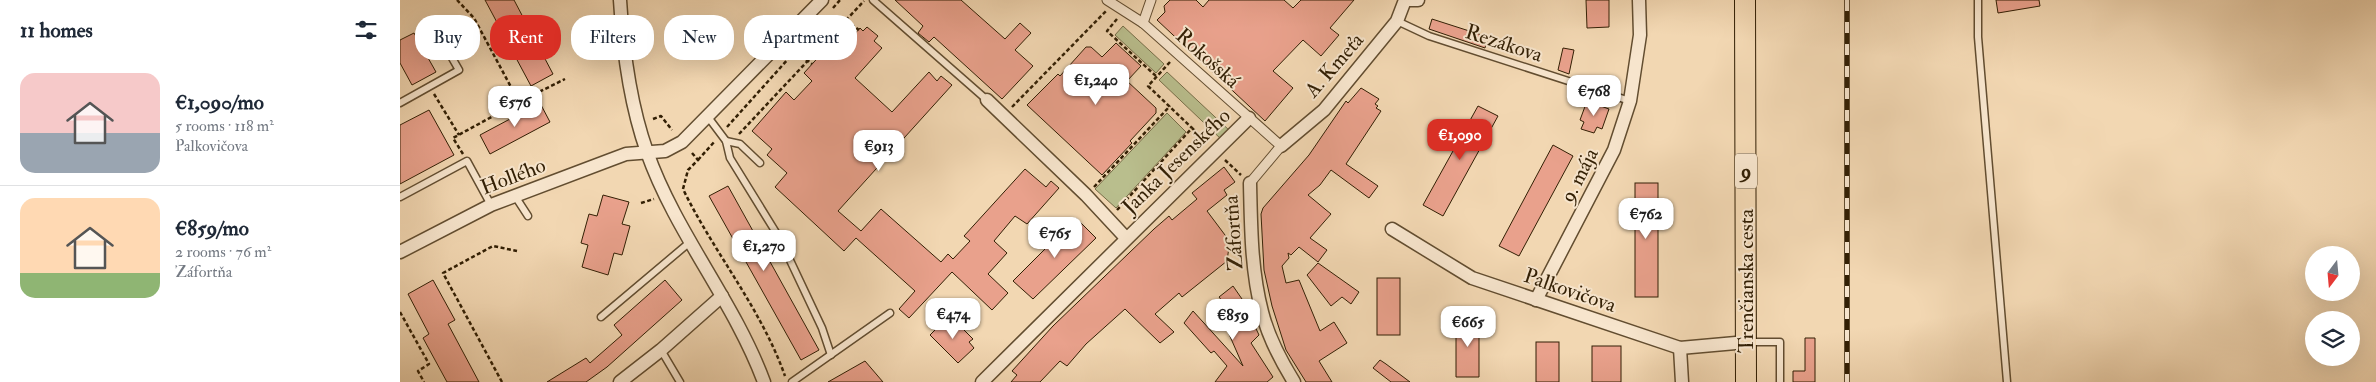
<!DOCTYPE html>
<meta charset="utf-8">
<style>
body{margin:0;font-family:"IM FELL Double Pica",serif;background:#f6f6f7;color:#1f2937;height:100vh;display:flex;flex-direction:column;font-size:19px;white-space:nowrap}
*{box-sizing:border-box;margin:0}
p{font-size:16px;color:#747a83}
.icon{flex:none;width:28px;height:28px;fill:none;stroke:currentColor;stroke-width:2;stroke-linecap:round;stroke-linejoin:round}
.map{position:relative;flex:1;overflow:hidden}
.details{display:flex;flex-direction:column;background:#fff;width:400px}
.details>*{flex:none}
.hud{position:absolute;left:15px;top:15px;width:475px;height:45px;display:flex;gap:10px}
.needle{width:32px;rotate:196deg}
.controls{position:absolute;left:1905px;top:246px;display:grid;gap:10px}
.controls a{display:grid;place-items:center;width:55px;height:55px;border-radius:50%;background:#fff;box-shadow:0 5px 20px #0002;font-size:25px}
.price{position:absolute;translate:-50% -42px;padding:0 11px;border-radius:10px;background:#fff;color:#222;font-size:16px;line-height:32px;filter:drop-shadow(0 1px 2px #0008)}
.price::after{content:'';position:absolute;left:50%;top:30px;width:15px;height:11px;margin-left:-8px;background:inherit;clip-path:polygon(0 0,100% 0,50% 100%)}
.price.current{background:#d93025;color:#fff}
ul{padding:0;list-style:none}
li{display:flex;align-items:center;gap:15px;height:125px;padding:0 20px}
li+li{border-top:1px solid #e0e1e3}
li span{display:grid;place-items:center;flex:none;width:140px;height:100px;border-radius:15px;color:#555}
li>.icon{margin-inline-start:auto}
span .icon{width:60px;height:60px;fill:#fffc;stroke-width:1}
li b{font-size:21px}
h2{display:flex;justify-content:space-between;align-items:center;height:60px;padding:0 20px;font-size:21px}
.chip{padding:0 18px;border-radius:20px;background:#fff;box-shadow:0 5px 20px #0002;font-size:18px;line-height:45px}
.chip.current{background:#d93025;color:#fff}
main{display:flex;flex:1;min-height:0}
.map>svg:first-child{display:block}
.green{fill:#b9be8d;stroke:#766e48}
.building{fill:#e9a18c;stroke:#321f04}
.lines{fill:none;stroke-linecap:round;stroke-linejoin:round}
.service-casing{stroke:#624d30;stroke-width:9}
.pedestrian-casing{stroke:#624d30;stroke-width:11}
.minor-casing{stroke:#624d30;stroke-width:15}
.primary-casing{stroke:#321f04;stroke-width:22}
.path{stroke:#321f04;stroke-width:2.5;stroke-dasharray:4 2.5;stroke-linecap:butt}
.service{stroke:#f7e5cd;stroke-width:6}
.pedestrian{stroke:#f7e5cd;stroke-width:9}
.minor{stroke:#f7e5cd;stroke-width:12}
.primary{stroke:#f2d7b2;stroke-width:20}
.rail-casing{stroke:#321f04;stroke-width:5.5}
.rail{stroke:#f7e5cd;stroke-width:4;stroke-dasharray:11;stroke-linecap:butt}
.labels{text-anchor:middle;stroke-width:4;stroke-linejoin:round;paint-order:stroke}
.shield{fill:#f7e5cd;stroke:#6d5a40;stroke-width:1}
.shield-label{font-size:20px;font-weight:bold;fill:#321f04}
.street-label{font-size:21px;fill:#321f04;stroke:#f7e5cd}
</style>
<main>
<section class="details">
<h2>11 homes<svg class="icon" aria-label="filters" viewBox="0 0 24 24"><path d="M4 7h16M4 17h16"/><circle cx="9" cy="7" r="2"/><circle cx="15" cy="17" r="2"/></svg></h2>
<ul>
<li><span style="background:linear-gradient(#f6c9c9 60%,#9aa5b1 0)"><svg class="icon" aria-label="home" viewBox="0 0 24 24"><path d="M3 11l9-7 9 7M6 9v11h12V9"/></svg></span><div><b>€1,090/mo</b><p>5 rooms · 118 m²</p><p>Palkovičova</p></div></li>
<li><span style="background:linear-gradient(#ffd9b3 75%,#8fb573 0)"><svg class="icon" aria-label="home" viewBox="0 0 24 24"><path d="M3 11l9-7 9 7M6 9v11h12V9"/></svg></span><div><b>€859/mo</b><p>2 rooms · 76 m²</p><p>Záfortňa</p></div></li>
</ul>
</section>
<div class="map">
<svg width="1976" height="382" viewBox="0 0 1976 382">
<rect width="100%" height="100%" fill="#f2d7b2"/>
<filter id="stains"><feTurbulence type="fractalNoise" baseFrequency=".004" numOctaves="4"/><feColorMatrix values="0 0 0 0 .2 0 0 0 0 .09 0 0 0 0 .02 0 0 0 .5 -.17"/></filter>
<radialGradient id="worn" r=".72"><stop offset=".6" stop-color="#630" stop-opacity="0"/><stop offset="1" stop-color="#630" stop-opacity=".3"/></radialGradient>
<g class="green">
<polygon points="723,26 764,64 756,73 715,35"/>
<polygon points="767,72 830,131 822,140 759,80"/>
<polygon points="767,113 786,132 716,208 695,189"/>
</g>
<g class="building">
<polygon points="85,0 114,0 153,74 131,86"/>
<polygon points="495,0 561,0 605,39 620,23 631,33 615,50 633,66 602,99 534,37 529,42 518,33 523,26"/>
<polygon points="770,0 796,0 803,7 809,0 884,0 893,8 901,0 954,0 930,28 939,35 921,56 903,40 873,71 893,88 865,121 757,20 765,12 764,6"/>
<polygon points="1186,0 1209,0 1209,27 1187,28"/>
<polygon points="1596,0 1639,0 1640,6 1598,13"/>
<polygon points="1032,19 1088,37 1085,48 1029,29"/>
<polygon points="60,26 67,38 51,47 45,35"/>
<polygon points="467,27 478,36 474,41 482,48 455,78 492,112 529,72 537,81 541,76 552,85 438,211 461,231 481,209 541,262 548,254 553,259 570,241 564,236 625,169 646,187 651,181 659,188 627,224 615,216 594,241 607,253 588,274 608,293 592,310 552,272 509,318 499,309 515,291 456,238 444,251 375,187 387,173 367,155 372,149 352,131 386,92 394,100 412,81 404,73 424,51 432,59 460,28 463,31"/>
<polygon points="14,33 36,72 12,85 0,63 0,40"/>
<polygon points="716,43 741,66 727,81 756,108 756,113 730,141 732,143 702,175 627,105 658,74 660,76 686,47 691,47 702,57"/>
<polygon points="1163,48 1174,50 1169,74 1158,70"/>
<polygon points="961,88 979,99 975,104 978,106 976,108 981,111 946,164 978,186 969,198 931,170 920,185 908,195 931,214 910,238 927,250 918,262 899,247 891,255 888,253 889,258 882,266 886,283 899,280 920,331 934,322 947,343 919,361 932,382 906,382 886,350 872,306 864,270 861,214 863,208 909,155 946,101 948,103"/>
<polygon points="1187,101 1209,109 1202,129 1197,127 1194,133 1181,129 1184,122 1180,120"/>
<polygon points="140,103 150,122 90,154 80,135"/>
<polygon points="1078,106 1098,116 1043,216 1023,205"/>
<polygon points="29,110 54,155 0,184 0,125"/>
<polygon points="1153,145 1173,156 1119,256 1099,246"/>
<polygon points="824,167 835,182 824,190 827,195 807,211 828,239 825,241 829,247 827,261 782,297 779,293 755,314 774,332 760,343 725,309 686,344 667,366 660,361 640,382 611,382 617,375 612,371 653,326 754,229 769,216 772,220 797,199 792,193"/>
<rect x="1235" y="183" width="23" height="114"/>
<polygon points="328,186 419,350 401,360 309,196"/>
<polygon points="203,195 229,202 222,224 230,226 222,255 214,253 208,275 182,267 188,245 181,243 189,214 197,216"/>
<polygon points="676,218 696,238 633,299 613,281"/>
<polygon points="918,263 959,292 951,304 942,297 931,306 907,275"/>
<rect x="977" y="278" width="23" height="57"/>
<polygon points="33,280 55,320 48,324 79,382 47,382 23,338 29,334 8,294"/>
<polygon points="265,280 282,300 207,367 186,382 147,382 186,358 190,363 222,335 214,325"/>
<polygon points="833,286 842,299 859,335 851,343 873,377 867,382 815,382 827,366 814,351 811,353 784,323 793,311 843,366 818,309 823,302 819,297"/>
<polygon points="546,319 556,329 560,326 573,339 569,342 574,348 558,363 530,335"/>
<polygon points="1079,319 1079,377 1056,377 1056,320"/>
<polygon points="1405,338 1415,338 1415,382 1393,382 1393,371 1405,371"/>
<rect x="1136" y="342" width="23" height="40"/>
<rect x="1192" y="346" width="29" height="36"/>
<polygon points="980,360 986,364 1010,382 991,382 973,368"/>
<polygon points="465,361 483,382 428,382"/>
</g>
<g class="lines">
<g class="service-casing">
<g id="service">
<polyline points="473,0 587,100"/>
<polyline points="1578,0 1578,37 1607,382"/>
<polyline points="997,21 1029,36 1230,101"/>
<polyline points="0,103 59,70 44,44"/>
<polyline points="308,117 326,141 330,158 380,239 422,328 431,355"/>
<polyline points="326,141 340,144 360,163"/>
<polyline points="115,196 128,216"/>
<polyline points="0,197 67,161 91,205"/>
<polyline points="201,317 290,242"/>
<polyline points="1349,342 1380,342 1380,382"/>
<polyline points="261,350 280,382"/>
<polyline points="392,382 490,313"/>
</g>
</g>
<g class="pedestrian-casing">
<g id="pedestrian">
<polyline points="707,0 743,23 881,146 850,183"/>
<polyline points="743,23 751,0"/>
</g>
</g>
<g class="minor-casing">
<g id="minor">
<path d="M220,0C223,51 230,104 247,152C276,234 334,301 364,382"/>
<polyline points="1009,0 1018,0"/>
<polyline points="587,100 686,195 726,238"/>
<polyline points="881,146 924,110 997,21 1005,0"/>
<path d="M850,183C851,226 851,270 862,312C868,336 881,361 894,382"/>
<polyline points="992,229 1072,278 1280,348 1347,342"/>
<polyline points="0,252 91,205 210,160 226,154 265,151 282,142 422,0"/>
<polyline points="1136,300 1214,150 1230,101 1240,35 1239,0"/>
<polyline points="1280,348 1282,382"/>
<polyline points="220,382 261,350 322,296"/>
<polyline points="582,382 849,118"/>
</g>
</g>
<g class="primary-casing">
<polyline id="primary" points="1345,0 1346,382"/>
</g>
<g class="path">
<polyline points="57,0 74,18 119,102 165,79"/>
<polyline points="433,8 440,0"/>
<polyline points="717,19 707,31 757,77"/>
<polyline points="446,20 459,30"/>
<polyline points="396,51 412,64"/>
<polyline points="770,62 748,86 792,128"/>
<polyline points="34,94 59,135"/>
<polyline points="612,107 706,11"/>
<polyline points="253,119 261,116 272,130"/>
<polyline points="327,127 425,18"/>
<polyline points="339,134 464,1"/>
<path d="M292,153L298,160L288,170L283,189C314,253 361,308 385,376"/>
<polyline points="63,154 53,138 119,102"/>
<polyline points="298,160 315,141"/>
<polyline points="825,160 841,175"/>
<polyline points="694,187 770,106"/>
<polyline points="241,203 254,199"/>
<polyline points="717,210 792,128 807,142"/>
<polyline points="0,312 29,364 18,371 24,382"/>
<polyline points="102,382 43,273 93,246 117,251"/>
</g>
<use href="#service" class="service"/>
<use href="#pedestrian" class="pedestrian"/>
<use href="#minor" class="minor"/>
<use href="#primary" class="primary"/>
<g class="rail-casing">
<polyline id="rail" points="1447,0 1447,382"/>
</g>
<use href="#rail" class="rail"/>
</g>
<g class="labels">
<rect class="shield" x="1335" y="153.5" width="22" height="35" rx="4"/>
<g class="shield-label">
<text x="1346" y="178">9</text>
</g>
<g class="street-label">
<text transform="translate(1104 43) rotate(18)" y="7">Rezákova</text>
<text transform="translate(808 58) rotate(42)" y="7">Rokošská</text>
<text transform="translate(934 65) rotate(-49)" y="7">A. Kmeťa</text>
<text transform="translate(776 161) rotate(-44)" y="7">Janka Jesenského</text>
<text transform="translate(1179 175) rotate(-63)" y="7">9. mája</text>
<text transform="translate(113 176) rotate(-21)" y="7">Hollého</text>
<text transform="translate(833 233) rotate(-94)" y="7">Záfortňa</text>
<text transform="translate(1346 281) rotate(-90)" y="7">Trenčianska cesta</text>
<text transform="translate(1170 290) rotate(19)" y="7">Palkovičova</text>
</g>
</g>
<rect width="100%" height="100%" filter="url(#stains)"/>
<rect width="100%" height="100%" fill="url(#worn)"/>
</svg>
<div class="controls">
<a><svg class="needle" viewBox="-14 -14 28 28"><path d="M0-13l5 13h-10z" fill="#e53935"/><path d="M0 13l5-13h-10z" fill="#747a83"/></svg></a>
<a><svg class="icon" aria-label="layers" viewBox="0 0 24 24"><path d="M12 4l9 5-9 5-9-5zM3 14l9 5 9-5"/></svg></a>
</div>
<b class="price" style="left:696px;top:106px">€1,240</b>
<b class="price" style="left:1194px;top:117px">€768</b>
<b class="price" style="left:115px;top:128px">€576</b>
<b class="price current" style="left:1060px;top:161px">€1,090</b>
<b class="price" style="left:479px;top:172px">€913</b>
<b class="price" style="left:1246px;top:240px">€762</b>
<b class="price" style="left:655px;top:259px">€765</b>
<b class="price" style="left:364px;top:272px">€1,270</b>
<b class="price" style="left:553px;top:340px">€474</b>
<b class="price" style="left:833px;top:341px">€859</b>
<b class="price" style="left:1068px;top:348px">€665</b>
<div class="hud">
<a class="chip">Buy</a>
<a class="chip current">Rent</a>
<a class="chip">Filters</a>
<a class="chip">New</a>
<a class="chip">Apartment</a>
</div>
</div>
</main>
